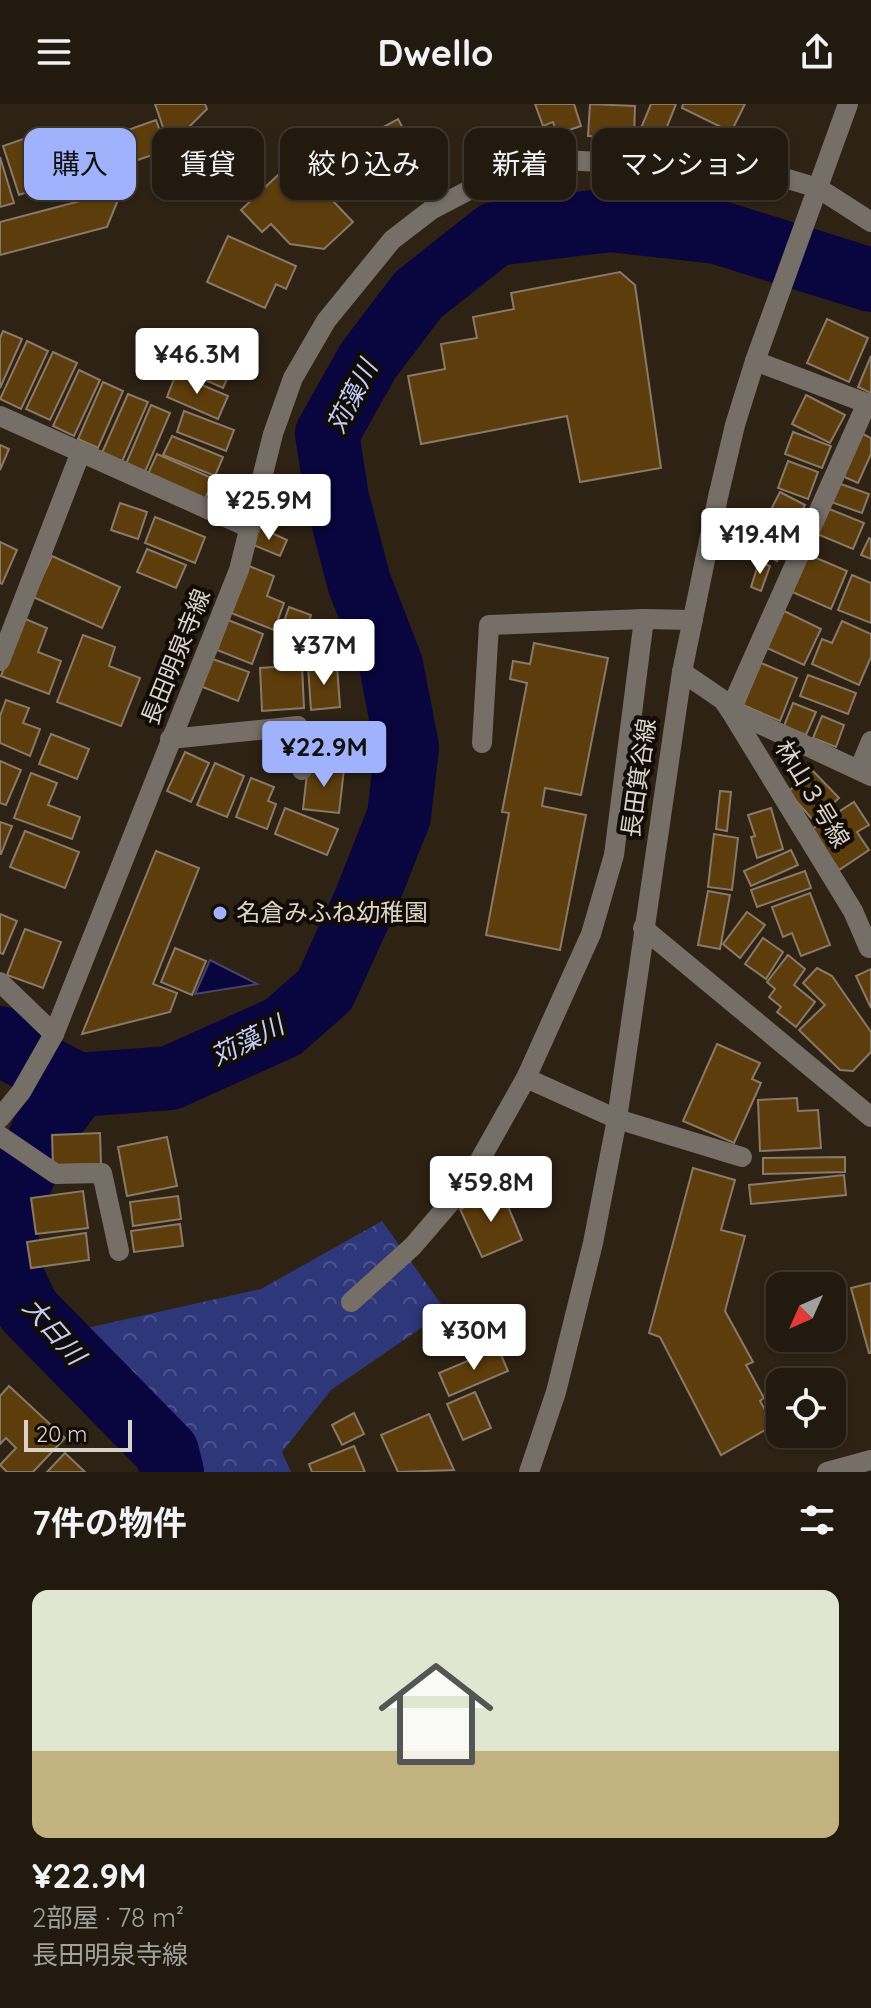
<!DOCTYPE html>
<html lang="ja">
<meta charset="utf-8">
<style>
body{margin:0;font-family:Quicksand,"Noto Sans JP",sans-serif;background:#2a2318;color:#f1f3f6;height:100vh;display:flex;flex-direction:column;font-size:30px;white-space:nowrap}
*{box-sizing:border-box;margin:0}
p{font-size:26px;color:#a2a19e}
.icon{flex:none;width:44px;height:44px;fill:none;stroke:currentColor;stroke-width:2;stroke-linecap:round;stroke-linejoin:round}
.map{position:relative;height:1368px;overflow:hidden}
.sheet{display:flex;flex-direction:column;background:#221a0f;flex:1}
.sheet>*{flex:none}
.banner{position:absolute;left:24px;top:24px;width:824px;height:72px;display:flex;gap:16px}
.needle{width:52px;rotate:225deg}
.controls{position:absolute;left:766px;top:1168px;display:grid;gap:16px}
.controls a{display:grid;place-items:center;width:80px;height:80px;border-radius:16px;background:#221a0f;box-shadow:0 2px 6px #0004,0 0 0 2px #3f382f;font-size:40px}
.scale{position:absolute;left:24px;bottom:20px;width:108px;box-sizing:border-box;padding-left:8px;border:4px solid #dad3ca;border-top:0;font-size:22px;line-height:28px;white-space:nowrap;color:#dad3ca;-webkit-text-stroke:6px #120c07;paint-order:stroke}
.price{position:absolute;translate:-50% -68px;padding:0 18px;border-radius:8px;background:#fff;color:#222;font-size:26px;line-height:52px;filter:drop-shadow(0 2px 4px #0008)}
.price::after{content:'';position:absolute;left:50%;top:48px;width:24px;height:18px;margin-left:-12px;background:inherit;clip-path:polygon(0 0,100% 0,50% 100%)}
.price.current{background:#a1b2fd;color:#111}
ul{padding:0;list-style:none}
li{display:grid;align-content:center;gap:16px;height:424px;padding:0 32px}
li span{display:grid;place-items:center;height:248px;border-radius:16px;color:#555}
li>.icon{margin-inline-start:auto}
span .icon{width:144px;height:144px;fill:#fffc;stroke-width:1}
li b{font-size:34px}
h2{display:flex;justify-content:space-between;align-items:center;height:96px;padding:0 32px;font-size:34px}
.chip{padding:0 28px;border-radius:16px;background:#221a0f;box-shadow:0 2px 6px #0004,0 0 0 2px #3f382f;font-size:28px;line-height:72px}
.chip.current{background:#a1b2fd;color:#111}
header{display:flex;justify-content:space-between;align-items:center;height:104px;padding:0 32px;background:#221a0f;font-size:36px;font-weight:800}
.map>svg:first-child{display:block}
.forest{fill:url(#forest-crowns)}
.water{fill:#09053e;stroke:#484368;stroke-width:2}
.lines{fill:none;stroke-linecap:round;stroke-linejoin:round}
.river{stroke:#09053e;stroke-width:64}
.building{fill:#5e3d0c;stroke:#887969;stroke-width:2}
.minor{stroke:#766f68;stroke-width:20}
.poi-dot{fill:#a1b2fd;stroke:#120c07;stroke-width:3}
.labels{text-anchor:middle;stroke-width:8;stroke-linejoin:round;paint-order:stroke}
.street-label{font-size:24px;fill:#dad3ca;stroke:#120c07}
.poi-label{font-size:24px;fill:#dad3ca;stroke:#120c07;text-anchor:start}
.water-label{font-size:26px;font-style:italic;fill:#c1ccf9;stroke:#120c07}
</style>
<header><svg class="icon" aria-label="menu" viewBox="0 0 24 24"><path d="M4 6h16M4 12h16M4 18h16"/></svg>Dwello<svg class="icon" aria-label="share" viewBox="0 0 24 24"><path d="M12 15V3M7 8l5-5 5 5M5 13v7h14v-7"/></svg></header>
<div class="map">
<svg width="871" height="1368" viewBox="0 0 871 1368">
<defs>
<pattern id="forest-crowns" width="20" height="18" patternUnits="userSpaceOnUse" patternTransform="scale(2)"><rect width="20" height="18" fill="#2e3779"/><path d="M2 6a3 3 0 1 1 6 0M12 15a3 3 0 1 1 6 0" fill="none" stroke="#4c538b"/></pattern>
</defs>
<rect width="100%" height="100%" fill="#2e2214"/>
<polygon class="forest" points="382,1117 446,1207 331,1286 282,1348 291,1368 145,1368 143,1359 20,1239 261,1185"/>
<polygon class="water" points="210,856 257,880 195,890"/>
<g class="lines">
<g class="river">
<polyline points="0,934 17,949 78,981 170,974 283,923 325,886 365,798 399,712 407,643 391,561 359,478 337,394 327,330 368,257 418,191 495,130 610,116 717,128 871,176"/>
<polyline points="78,981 43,1028 5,1112 10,1168 28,1206 167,1348 172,1368"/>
</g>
</g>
<g class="building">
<polygon points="155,0 205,0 207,5 178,34 168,38"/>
<polygon points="535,0 574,0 581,22 557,30 553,18 543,22"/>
<polygon points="590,0 635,2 634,34 588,32"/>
<polygon points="651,0 676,0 663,33 641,24"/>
<polygon points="683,0 745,0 731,28 682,4"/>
<polygon points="398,15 428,71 380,97 350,41"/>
<polygon points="156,16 167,46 132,58 122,28"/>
<polygon points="113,25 127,62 96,73 84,35"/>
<polygon points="32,32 48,81 19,91 3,42"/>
<polygon points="339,37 356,62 332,78 315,54"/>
<polygon points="0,53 14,99 0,103"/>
<polygon points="294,56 353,118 324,145 290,140 271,120 262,128 241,106"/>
<polygon points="122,86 107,123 0,151 0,118"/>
<polygon points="228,132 296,162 286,185 276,180 265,204 207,178"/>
<polygon points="620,168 635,181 661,364 580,378 567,312 421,340 408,272 445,265 441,240 477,234 473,213 514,205 511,189"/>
<polygon points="827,215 868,234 849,278 807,259"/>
<polygon points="3,227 22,235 0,284 0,234"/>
<polygon points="183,234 235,257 223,284 172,261"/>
<polygon points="27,237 48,247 21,305 0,295"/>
<polygon points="53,248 77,259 50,316 26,305"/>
<polygon points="871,252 871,289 858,283"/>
<polygon points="79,266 100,276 74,332 53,322"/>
<polygon points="176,270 228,292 218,315 167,293"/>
<polygon points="103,278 123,287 98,344 78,335"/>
<polygon points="128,290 148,298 121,360 101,351"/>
<polygon points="806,291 845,311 830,339 792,320"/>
<polygon points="151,301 170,309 145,368 126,360"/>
<polygon points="184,307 234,326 226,347 177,328"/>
<polygon points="793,328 831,342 822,364 785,350"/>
<polygon points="861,329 871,334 871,350 858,379 842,372"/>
<polygon points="172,332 223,353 215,372 163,351"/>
<polygon points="0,341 9,345 0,366"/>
<polygon points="157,350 214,375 204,397 147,372"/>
<polygon points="788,357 818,368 808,395 778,384"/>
<polygon points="838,379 869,390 862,409 831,398"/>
<polygon points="780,388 805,401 777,457 759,447 773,419 766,415"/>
<polygon points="120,399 147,408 138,435 111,426"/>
<polygon points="827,404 864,419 853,445 817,430"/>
<polygon points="155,413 205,433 195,459 145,439"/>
<polygon points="259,423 287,436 280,452 251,440"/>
<polygon points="869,434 871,435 871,455 861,451"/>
<polygon points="0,438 17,446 2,480 0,479"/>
<polygon points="147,445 186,461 176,484 137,468"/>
<polygon points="807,450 847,467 831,505 790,487"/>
<polygon points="52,452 120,483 102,524 33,493"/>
<polygon points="759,458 770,462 761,487 751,483"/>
<polygon points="249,462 274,472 267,492 284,499 274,526 231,509"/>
<polygon points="852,471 871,479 871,519 838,506"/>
<polygon points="289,503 311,511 308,521 331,530 324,548 279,532"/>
<polygon points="784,507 821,525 804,561 767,544"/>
<polygon points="23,514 47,524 38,548 61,557 49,590 1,572"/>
<polygon points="228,516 263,530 252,560 217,546"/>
<polygon points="842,517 871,530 871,553 859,581 812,560 822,535 832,539"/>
<polygon points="83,531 115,543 109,562 140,574 121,622 57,598"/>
<polygon points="534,539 608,554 581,691 545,684 542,702 586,711 560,846 486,831 509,709 502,708 527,579 510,575 513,557 530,560"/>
<polygon points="210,554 249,568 238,597 200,582"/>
<polygon points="761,559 797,574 780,617 743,601"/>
<polygon points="302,561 304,604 262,607 260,564"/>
<polygon points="337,561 340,603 311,606 308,563"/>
<polygon points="808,571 856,589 848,610 800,592"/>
<polygon points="6,596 29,604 23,619 40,625 30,652 0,639 0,612"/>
<polygon points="793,599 816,608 806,631 784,622"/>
<polygon points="822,612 844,621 836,643 813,634"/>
<polygon points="306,618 351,618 352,655 306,655"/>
<polygon points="51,630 89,645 77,675 39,660"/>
<polygon points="185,648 209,659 191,698 167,687"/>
<polygon points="0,657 21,666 6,701 0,699"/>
<polygon points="215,659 244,672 227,713 197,701"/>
<polygon points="308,661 344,665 339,709 303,705"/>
<polygon points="812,666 839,694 814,717 788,688"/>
<polygon points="31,669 57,679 48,701 80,713 72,735 14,714"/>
<polygon points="251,674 274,683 268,697 276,700 267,725 236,713"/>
<polygon points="720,687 731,688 727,727 716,725"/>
<polygon points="854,698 869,721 857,728 869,746 839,766 812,725"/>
<polygon points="285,704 338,725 327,751 275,730"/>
<polygon points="771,704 783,745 757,754 751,733 755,732 748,711"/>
<polygon points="0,718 12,722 1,750 0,750"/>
<polygon points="25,727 79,748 65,784 10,763"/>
<polygon points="714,730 738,734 732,786 708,783"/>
<polygon points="791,746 798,761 751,782 744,767"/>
<polygon points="156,747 199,764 153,880 177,889 170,908 82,930"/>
<polygon points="805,767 811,784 757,803 751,786"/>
<polygon points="708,787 730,791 720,845 698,841"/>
<polygon points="810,789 830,841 801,852 792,829 783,833 772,803"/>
<polygon points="747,808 765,821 740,854 723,840"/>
<polygon points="0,810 17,817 3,850 0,849"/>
<polygon points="25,825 61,838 43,884 7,871"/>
<polygon points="763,834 783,848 766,875 745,860"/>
<polygon points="175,844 206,857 192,891 161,878"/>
<polygon points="788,851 805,865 794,881 815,898 796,923 777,908 781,903 769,893 775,885 767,878"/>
<polygon points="817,864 832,872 871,928 871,948 853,967 840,966 799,926 825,901 803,879"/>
<polygon points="871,865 871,904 856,872"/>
<polygon points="717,940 760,959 752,975 761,979 734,1039 683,1017"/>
<polygon points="797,994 798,1007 818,1006 821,1044 760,1047 758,996"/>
<polygon points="100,1029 101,1060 53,1061 52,1031"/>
<polygon points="167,1033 177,1082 127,1092 118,1043"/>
<polygon points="845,1053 845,1068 763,1070 763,1054"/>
<polygon points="693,1064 735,1076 721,1126 745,1132 725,1207 753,1258 746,1261 764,1294 760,1297 774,1321 721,1351 660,1233 649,1229"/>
<polygon points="844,1071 846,1091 751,1100 749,1081"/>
<polygon points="83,1087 88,1124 36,1130 31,1094"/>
<polygon points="502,1088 522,1136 482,1153 460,1105"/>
<polygon points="178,1092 181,1115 133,1122 130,1098"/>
<polygon points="180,1120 183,1142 134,1148 131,1127"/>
<polygon points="86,1129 89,1156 31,1164 27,1138"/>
<polygon points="871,1179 871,1249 869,1249 851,1184"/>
<polygon points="498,1244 508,1267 449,1292 439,1269"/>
<polygon points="9,1282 65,1334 33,1368 7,1368 0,1361 16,1344 6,1334 0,1340 0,1292"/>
<polygon points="475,1288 491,1324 463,1336 447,1300"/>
<polygon points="354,1309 364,1330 342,1341 332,1321"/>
<polygon points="429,1310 454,1366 398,1368 381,1331"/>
<polygon points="354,1342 365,1368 312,1368 309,1360"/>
<polygon points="65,1349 85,1368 47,1368"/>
</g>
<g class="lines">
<g class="minor">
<polyline points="755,257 871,301"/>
<polyline points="867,299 730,606 853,807 869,844"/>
<polyline points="0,312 250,424"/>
<polyline points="0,557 80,350"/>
<polyline points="682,568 723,596 730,606 871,672"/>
<polyline points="170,635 298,622 302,666"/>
<polyline points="482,639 489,521 644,515 693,516"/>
<polyline points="859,666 871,637"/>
<polyline points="643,824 871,1013"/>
<polyline points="0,878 54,930"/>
<polyline points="526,974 617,1015 742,1053"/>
<polyline points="0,1014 21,988 54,930 239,466 273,330 293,274 326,217 392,136 431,106 479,81 515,67 564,56 761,67 818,84 871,118"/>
<polyline points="0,1032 56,1070 102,1069 119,1147"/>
<polyline points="351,1198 413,1142 467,1079 526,974 591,830 614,751 644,515"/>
<polyline points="529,1368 556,1288 593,1139 617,1015 682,568 718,393 735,321 755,257 848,0"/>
<polyline points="827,1368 871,1356"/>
</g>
</g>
<circle class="poi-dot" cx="220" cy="809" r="8"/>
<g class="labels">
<g class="street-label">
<text transform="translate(176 553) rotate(-68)" y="8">長田明泉寺線</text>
<text transform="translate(639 674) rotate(-82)" y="8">長田箕谷線</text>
<text transform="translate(812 690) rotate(59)" y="8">林山３号線</text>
</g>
<g class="poi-label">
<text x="236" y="817">名倉みふね幼稚園</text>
</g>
<g class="water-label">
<text transform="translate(352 293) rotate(-63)" y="9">苅藻川</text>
<text transform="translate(247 937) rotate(-27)" y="9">苅藻川</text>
<text transform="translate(54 1227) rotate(49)" y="9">大日川</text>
</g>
</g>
</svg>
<div class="controls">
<a><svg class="needle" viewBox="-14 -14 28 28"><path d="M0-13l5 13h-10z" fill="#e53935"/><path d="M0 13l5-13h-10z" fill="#a2a19e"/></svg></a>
<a><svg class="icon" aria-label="locate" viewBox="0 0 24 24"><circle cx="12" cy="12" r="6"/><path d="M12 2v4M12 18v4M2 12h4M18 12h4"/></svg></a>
</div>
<div class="scale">20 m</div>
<b class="price" style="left:197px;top:292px">¥46.3M</b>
<b class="price" style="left:269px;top:438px">¥25.9M</b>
<b class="price" style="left:760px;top:472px">¥19.4M</b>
<b class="price" style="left:324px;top:583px">¥37M</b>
<b class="price current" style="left:324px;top:685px">¥22.9M</b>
<b class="price" style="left:491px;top:1120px">¥59.8M</b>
<b class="price" style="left:474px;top:1268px">¥30M</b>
<div class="banner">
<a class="chip current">購入</a>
<a class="chip">賃貸</a>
<a class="chip">絞り込み</a>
<a class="chip">新着</a>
<a class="chip">マンション</a>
</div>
</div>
<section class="sheet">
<h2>7件の物件<svg class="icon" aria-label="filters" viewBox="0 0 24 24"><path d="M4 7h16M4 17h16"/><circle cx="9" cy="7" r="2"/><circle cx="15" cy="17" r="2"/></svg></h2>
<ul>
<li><span style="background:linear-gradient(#dfe7d0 65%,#c2b280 0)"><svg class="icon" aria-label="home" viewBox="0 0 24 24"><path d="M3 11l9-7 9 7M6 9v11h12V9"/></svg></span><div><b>¥22.9M</b><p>2部屋 · 78 m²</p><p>長田明泉寺線</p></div></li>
</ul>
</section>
